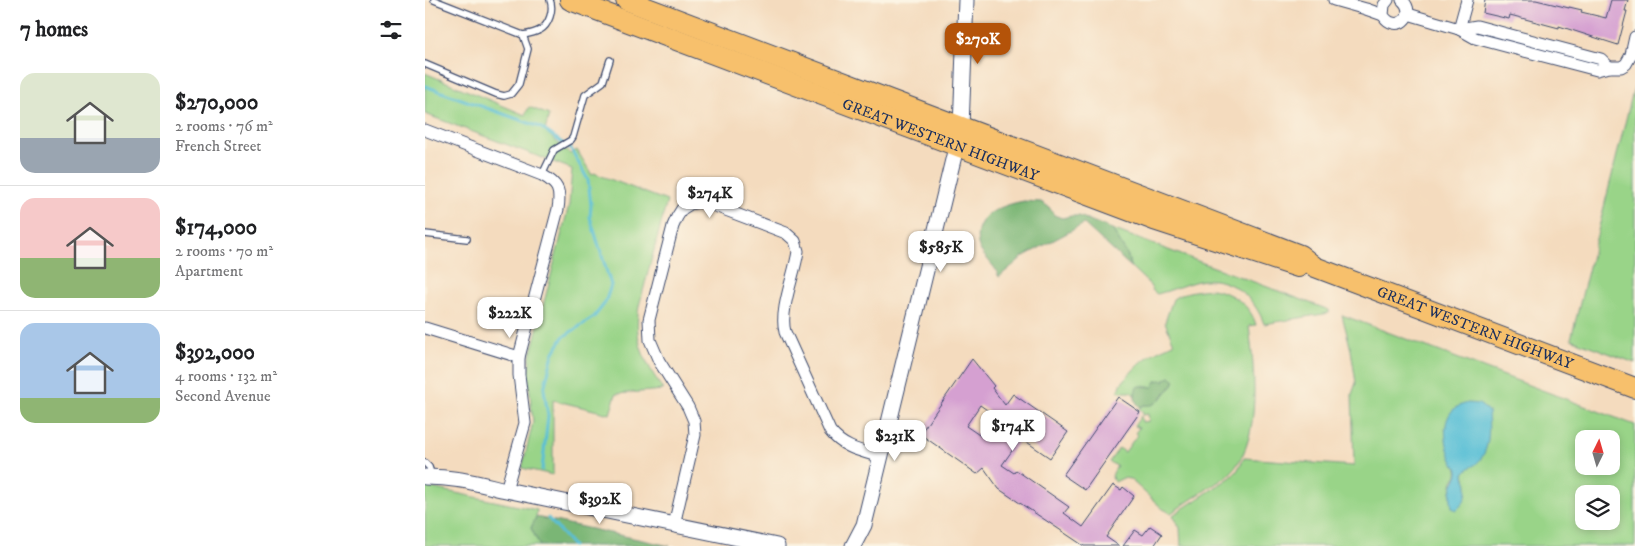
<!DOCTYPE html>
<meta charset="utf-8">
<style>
body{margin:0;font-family:"IM FELL DW Pica",serif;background:#f6f6f6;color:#202124;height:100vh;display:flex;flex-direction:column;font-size:19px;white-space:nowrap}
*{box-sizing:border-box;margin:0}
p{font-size:16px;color:#757577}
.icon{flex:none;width:28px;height:28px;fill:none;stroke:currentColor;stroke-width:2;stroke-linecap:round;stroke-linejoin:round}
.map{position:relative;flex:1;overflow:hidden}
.side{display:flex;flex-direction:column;background:#fff;width:425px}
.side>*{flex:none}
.needle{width:32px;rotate:5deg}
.fabs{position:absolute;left:1150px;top:430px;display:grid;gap:10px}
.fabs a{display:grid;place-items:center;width:45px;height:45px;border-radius:10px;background:#fff;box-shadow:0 2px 8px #0003;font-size:25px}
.price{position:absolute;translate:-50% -42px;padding:0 11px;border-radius:10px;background:#fff;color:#222;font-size:16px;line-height:32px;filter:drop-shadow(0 1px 2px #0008)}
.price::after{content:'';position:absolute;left:50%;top:30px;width:15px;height:11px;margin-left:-8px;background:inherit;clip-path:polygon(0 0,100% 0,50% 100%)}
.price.current{background:#b45309;color:#fff}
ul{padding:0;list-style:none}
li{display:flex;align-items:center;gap:15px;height:125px;padding:0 20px}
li+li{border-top:1px solid #e0e0e0}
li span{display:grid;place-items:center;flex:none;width:140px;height:100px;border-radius:15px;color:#555}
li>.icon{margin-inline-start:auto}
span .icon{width:60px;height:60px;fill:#fffc;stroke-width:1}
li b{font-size:21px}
h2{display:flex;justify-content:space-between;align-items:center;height:60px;padding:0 20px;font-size:21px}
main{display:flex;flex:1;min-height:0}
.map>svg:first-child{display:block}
.green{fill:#99d488;stroke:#5a8273;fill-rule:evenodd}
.forest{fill:#7ab674;stroke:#4a7269}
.water{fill:#58bfd6;stroke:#3a779a}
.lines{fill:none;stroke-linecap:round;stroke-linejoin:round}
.stream{stroke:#58bfd6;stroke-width:3}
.building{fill:#d5a0d1;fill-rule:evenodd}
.service-casing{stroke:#3c496c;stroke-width:8}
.minor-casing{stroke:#3c496c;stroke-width:13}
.tertiary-casing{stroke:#3c496c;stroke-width:17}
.trunk-casing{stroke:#3c496c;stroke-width:22}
.service{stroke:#fff;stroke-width:5.5}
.minor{stroke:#fff;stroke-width:11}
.tertiary{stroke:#fff;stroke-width:15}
.trunk{stroke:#f7c06c;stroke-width:20}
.labels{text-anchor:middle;stroke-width:5;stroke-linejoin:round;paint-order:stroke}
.street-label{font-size:15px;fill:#1b2f5e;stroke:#fcf5e5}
</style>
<main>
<section class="side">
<h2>7 homes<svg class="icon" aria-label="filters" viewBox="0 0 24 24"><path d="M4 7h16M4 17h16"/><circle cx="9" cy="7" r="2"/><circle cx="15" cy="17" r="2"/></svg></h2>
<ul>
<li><span style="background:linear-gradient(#dfe7d0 65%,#9aa5b1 0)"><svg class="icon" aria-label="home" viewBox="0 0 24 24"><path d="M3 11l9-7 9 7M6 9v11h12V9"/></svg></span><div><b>$270,000</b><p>2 rooms · 76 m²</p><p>French Street</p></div></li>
<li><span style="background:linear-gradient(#f6c9c9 60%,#8fb573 0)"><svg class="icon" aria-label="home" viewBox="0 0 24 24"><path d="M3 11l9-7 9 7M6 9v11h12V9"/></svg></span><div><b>$174,000</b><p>2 rooms · 70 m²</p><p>Apartment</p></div></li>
<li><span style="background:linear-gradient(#a9c7e8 75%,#8fb573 0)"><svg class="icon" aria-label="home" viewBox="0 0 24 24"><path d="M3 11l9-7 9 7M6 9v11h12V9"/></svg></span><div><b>$392,000</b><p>4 rooms · 132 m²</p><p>Second Avenue</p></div></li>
</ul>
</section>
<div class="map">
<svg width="1210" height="546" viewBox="0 0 1210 546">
<rect width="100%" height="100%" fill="#fcf5e5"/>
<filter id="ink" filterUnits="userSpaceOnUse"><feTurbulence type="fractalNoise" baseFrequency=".02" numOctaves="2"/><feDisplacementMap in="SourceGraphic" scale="10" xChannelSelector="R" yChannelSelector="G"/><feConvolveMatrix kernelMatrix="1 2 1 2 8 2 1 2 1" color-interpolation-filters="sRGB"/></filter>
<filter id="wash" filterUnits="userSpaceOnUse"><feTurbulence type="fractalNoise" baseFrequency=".0096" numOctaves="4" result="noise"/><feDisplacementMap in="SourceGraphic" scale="20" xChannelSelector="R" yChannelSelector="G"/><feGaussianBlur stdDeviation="1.12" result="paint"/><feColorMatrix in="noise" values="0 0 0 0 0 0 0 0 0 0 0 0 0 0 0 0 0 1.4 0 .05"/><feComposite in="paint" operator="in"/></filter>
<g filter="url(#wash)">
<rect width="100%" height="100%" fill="#f4dbbe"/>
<g class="green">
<path d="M0,73L100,115L104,107L124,115L120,131L145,154L152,150L167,175L169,173L242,201L214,306C208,342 220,361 238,390L191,394L185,414L128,400V475L97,468L108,422L103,375L105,357L144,205L147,169L0,114Z"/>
<polygon points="1210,83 1210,363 1146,339"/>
<path d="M687,229L904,310V313L839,324C830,297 803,274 773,281C759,284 746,291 732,294L728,291L724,284L705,266L703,256Z"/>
<path d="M787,289C807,293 825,304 831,325L824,326C829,368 837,434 809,469C803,477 793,482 785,487C772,496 759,504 746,513L738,509L705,479L698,478L690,482C684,477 689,472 692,466L684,462L694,448L700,452L712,435L710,433L714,428L709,426L716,416L717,422L724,421L723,414L717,415L718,412L714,409L715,407L737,398L742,391L747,387L750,380L745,377L728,388L716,386L710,392V396L706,392H698L692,390L694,388H695L696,384C714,363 722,354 749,344L740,322L748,299C759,291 775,290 787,289Z"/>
<path d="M917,315L1210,425V546H756L755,528L748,515L806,477L812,471L819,458L929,466L927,394L931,383L926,350ZM1031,407L1051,464L1041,469L1039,474L1042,485L1026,499C1026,493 1026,487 1028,481C1031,476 1033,475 1032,469L1020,429L1024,417ZM1159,439H1186V466H1159ZM1159,494H1186V521H1159Z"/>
<polygon points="2,487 112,510 111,517 106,528 115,546 0,546 0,488"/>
</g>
<g class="forest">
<path d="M599,201L616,202L624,207L629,215L637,218L646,216H654L687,229L703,256L705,266L659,224L599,256L574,277C572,273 571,269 568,266C563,259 555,253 553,244C547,215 577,205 599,201Z"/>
<path d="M746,377L750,380C748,385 746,387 743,390C735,398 732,407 719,405L715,407C709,402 709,394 712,387L716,386L728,387L731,381L736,380L739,381L740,379Z"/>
<polygon points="111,517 245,546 115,546 106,528"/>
</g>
<path class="water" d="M1043,403L1054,404L1063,411C1064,428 1066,451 1051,464C1046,468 1042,468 1039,474C1039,478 1042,482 1042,486C1043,495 1038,505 1031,510L1027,507C1026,501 1025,494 1027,488C1028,482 1034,476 1033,470C1032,466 1028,464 1027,460C1020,445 1015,417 1032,407C1035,405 1040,404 1043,403Z"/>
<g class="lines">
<g class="stream">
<polyline points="0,86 115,127 146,149 163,180 166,205 165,217 186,285 180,303 169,317 138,337 128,354 119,389 123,416 117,470"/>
<polyline points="123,518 148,546"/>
</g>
</g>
<g id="blocks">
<g class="building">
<polygon points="1060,0 1111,0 1144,8 1144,7 1157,10 1156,12 1181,18 1186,0 1203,0 1200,11 1202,11 1193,45 1134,26 1134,28 1085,15 1084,19 1058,13"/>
<path d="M547,359L569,386L567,388L580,405L588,394L643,432L625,458L596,438L577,465L589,473L591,470L644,507L639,513L658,527L688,485L696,490L698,487L709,496L681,537L694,546H659L574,489L559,468L552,474L495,434ZM555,405L572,417L557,437L541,426Z"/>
<polygon points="693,397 715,412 660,490 638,475"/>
<polygon points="725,526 737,534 729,546 698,546 710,530 718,535"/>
</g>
</g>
</g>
<g filter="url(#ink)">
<use href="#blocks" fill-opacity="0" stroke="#3c496c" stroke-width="1"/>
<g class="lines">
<g class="service-casing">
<g id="service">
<path d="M9,0L98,35C104,34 110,33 115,30C124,25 129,10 125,0"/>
<polyline points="0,64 71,94 79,96 86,94 94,84 103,49 98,35"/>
<polyline points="117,175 129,150 146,140 148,137 160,95 178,82 185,60"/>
<polyline points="0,234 42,239"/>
<polyline points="0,463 4,467 7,476"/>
</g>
</g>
<g class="minor-casing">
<g id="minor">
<polyline points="909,0 941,9 958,15"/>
<path d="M963,0L959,5L958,15C970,35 994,15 977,0"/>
<polyline points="983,14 1034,29 1050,38 1172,70 1184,67 1196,67 1201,64 1206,55 1210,37"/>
<polyline points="1034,29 1052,26 1176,59 1184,67"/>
<polyline points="1034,29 1042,0"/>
<path d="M0,130L117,175C133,184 136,190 133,209L94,357V375L100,423L81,490"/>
<polyline points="0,328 94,357"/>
<path d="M249,525L270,435L269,421L263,407L234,361L225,340L224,320L248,226L252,217L257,209L265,204L275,202L285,204L361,233L370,241L373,251C370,274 354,310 360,332L405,431C418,448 436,451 456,457"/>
</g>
</g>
<g class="tertiary-casing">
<g id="tertiary">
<path d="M0,477C31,477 51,483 81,490L352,546"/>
<polyline points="428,546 439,525 536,127 541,0"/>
</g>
</g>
<g class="trunk-casing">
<g id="trunk">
<path id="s1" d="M145,0L729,220L873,267"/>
<path id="s2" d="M201,0L875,255L890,267L1210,388"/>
</g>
</g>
<use href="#service" class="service"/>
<use href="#minor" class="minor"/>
<use href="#tertiary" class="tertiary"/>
<use href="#trunk" class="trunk"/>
</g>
</g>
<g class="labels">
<g class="street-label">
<text dy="5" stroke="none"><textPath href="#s1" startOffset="396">GREAT WESTERN HIGHWAY</textPath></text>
<text dy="5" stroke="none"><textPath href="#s2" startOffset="911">GREAT WESTERN HIGHWAY</textPath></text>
</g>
</g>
</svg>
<div class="fabs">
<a><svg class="needle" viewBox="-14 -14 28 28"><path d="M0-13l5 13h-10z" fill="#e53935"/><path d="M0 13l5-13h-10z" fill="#757577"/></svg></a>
<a><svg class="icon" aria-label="layers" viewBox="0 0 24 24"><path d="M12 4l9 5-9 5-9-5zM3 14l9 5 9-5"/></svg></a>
</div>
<b class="price current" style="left:553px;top:65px">$270K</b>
<b class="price" style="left:285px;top:219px">$274K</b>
<b class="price" style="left:516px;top:273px">$585K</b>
<b class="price" style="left:85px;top:339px">$222K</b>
<b class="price" style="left:588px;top:452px">$174K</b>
<b class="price" style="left:470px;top:462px">$231K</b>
<b class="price" style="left:175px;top:525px">$392K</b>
</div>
</main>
